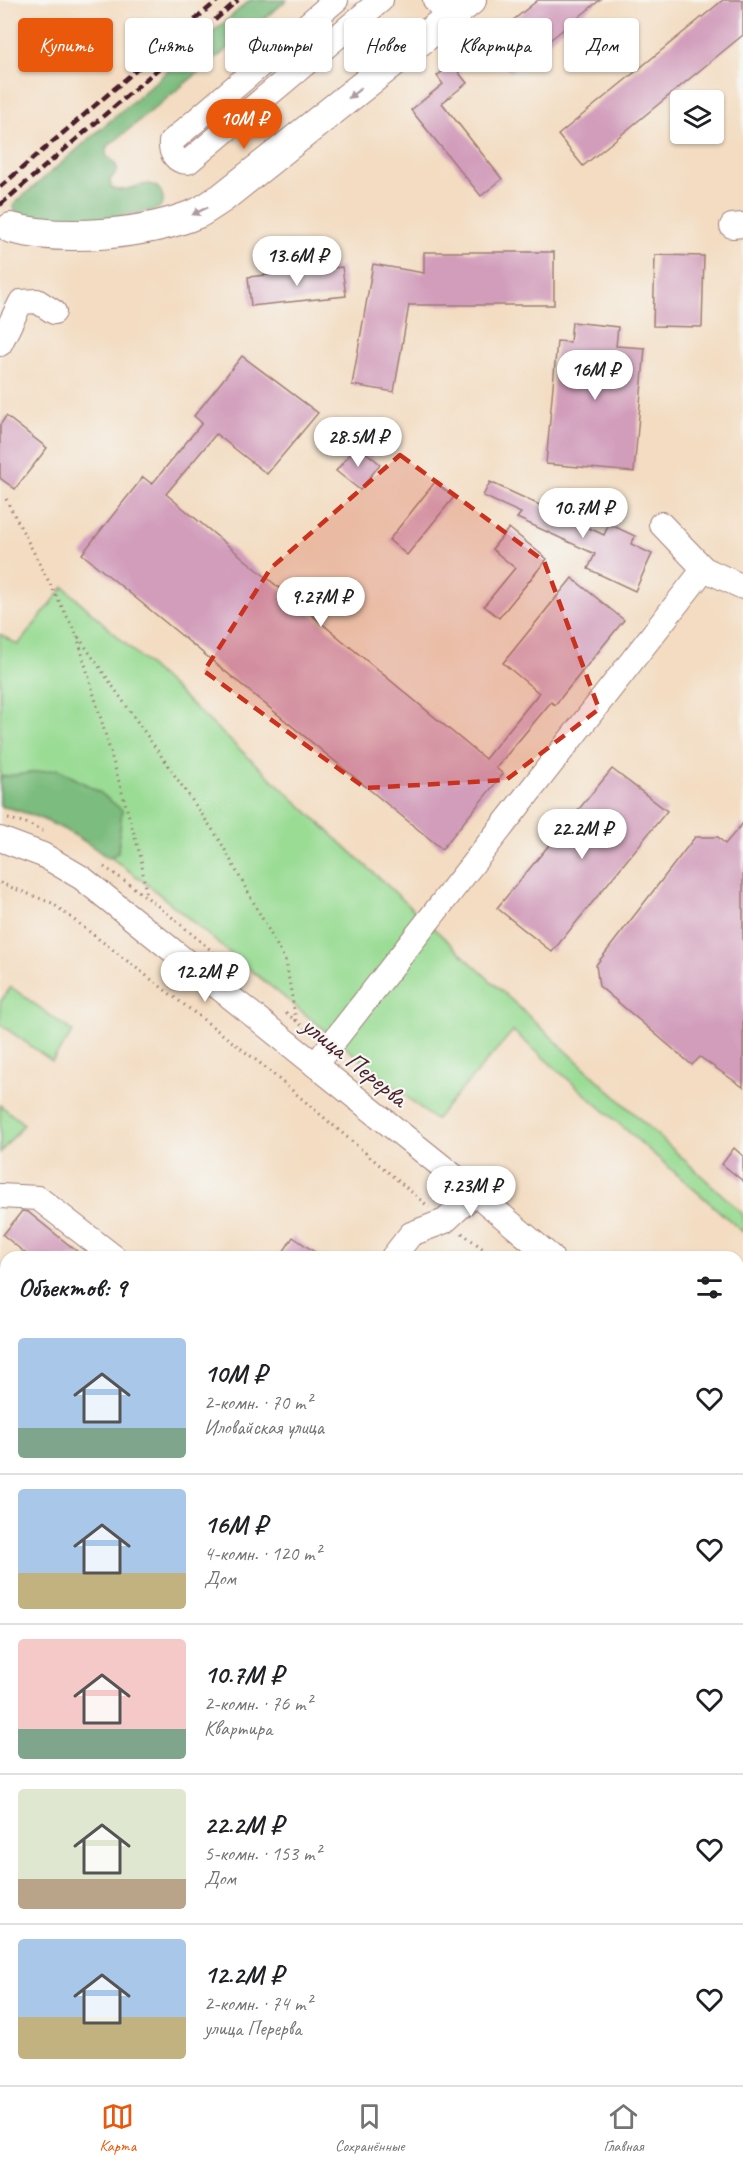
<!DOCTYPE html>
<html lang="ru">
<meta charset="utf-8">
<style>
body{margin:0;font-family:Caveat,sans-serif;background:#f6f6f6;color:#202124;height:100vh;display:flex;flex-direction:column;font-size:22px;white-space:nowrap}
*{box-sizing:border-box;margin:0}
p{font-size:20px;color:#757577}
.icon{flex:none;width:33px;height:33px;fill:none;stroke:currentColor;stroke-width:2;stroke-linecap:round;stroke-linejoin:round}
.map{position:relative;flex:1;overflow:hidden}
.side{position:absolute;left:0px;top:1251px;width:744px;height:834px;display:flex;flex-direction:column;background:#fff;border-radius:18px 18px 0 0;box-shadow:0 2px 4px #0004}
.side>*{flex:none}
.banner{position:absolute;left:18px;top:18px;width:708px;height:54px;display:flex;gap:12px}
.buttons{position:absolute;left:670px;top:90px;display:grid;gap:12px}
.buttons a{display:grid;place-items:center;width:54px;height:54px;border-radius:6px;background:#fff;box-shadow:0 2px 4px #0004;font-size:30px}
.price{position:absolute;translate:-50% -51px;padding:0 14px;border-radius:21px;background:#fff;color:#222;font-size:20px;line-height:39px;filter:drop-shadow(0 2px 3px #0008)}
.price::after{content:'';position:absolute;left:50%;top:36px;width:18px;height:14px;margin-left:-9px;background:inherit;clip-path:polygon(0 0,100% 0,50% 100%)}
.price.selected{background:#ea580c;color:#fff}
ul{padding:0;list-style:none}
li{display:flex;align-items:center;gap:18px;height:150px;padding:0 18px}
li+li{border-top:2px solid #e0e0e0}
li span{display:grid;place-items:center;flex:none;width:168px;height:120px;border-radius:6px;color:#555}
li>.icon{margin-inline-start:auto}
span .icon{width:72px;height:72px;fill:#fffc;stroke-width:1}
li b{font-size:26px}
h2{display:flex;justify-content:space-between;align-items:center;height:72px;padding:0 18px;font-size:26px}
.chip{padding:0 21px;border-radius:6px;background:#fff;box-shadow:0 2px 4px #0004;font-size:21px;line-height:54px}
.chip.selected{background:#ea580c;color:#fff}
.dock{display:flex;justify-content:space-around;align-items:center;height:84px;border-top:2px solid #e0e0e0;background:#fff;font-size:16px;color:#757577}
.dock a{display:grid;justify-items:center;gap:3px}
.dock .selected{color:#ea580c}
.map>svg:first-child{display:block}
.green{fill:#9adc94;stroke:#727e60;stroke-width:1.5}
.forest{fill:#7bbc7e;stroke:#626e54;stroke-width:1.5}
.building{fill:#d29dbb}
.lines{fill:none;stroke-linecap:round;stroke-linejoin:round}
.minor-casing{stroke:#9e7e76;stroke-width:26}
.major-casing{stroke:#9e7e76;stroke-width:32}
.path{stroke:#9e7e76;stroke-width:3;stroke-dasharray:1.5 4.5;stroke-linecap:butt}
.minor{stroke:#fff;stroke-width:24}
.major{stroke:#fff;stroke-width:30}
.rail{stroke:#4a1f2b;stroke-width:4.5;stroke-dasharray:9 4.5;stroke-linecap:butt}
.oneway{fill:#ae9aa0}
.marked{fill:#c8321e;fill-opacity:0.2;stroke:#c8321e;stroke-width:4.5;stroke-dasharray:12 8;stroke-linejoin:round}
.labels{text-anchor:middle;stroke-width:4.5;stroke-linejoin:round;paint-order:stroke}
.street-label{font-size:26px;fill:#4a1f2b;stroke:#f6f6f2}
</style>
<div class="map">
<svg width="743" height="2085" viewBox="0 0 743 2085">
<rect width="100%" height="100%" fill="#f6f6f2"/>
<filter id="ink" filterUnits="userSpaceOnUse"><feTurbulence type="fractalNoise" baseFrequency=".0167" numOctaves="2"/><feDisplacementMap in="SourceGraphic" scale="12" xChannelSelector="R" yChannelSelector="G"/><feConvolveMatrix kernelMatrix="1 2 1 2 8 2 1 2 1" color-interpolation-filters="sRGB"/></filter>
<filter id="wash" filterUnits="userSpaceOnUse"><feTurbulence type="fractalNoise" baseFrequency=".008" numOctaves="4" result="noise"/><feDisplacementMap in="SourceGraphic" scale="24" xChannelSelector="R" yChannelSelector="G"/><feGaussianBlur stdDeviation="1.35" result="paint"/><feColorMatrix in="noise" values="0 0 0 0 0 0 0 0 0 0 0 0 0 0 0 0 0 1.4 0 .05"/><feComposite in="paint" operator="in"/></filter>
<g filter="url(#wash)">
<rect width="100%" height="100%" fill="#f3dcc1"/>
<g class="green">
<path d="M64,587L743,1214V1232L513,1031L435,1120C367,1065 299,1009 231,954C165,900 85,823 0,806V634L18,645Z"/>
<polygon points="11,987 73,1032 52,1061 0,1024 0,1002"/>
<polygon points="0,1105 24,1124 0,1153"/>
</g>
<g class="forest">
<path d="M250,0H287L106,148V155L115,164L118,170L110,180L111,187C125,198 151,172 161,192C172,214 138,212 127,214C122,215 118,218 114,219C99,223 78,222 63,222C57,222 51,219 45,218C36,217 27,218 18,215L14,210V204Z"/>
<path d="M58,769L98,791L122,810L118,853L108,858C76,833 40,814 0,806V777Z"/>
<polygon points="0,1839 6,1843 6,1992 0,1997"/>
</g>
<g id="blocks">
<g class="building">
<polygon points="538,0 600,0 510,72 486,42"/>
<polygon points="723,0 743,0 743,35 583,166 558,135"/>
<polygon points="452,64 467,83 442,103 502,179 481,196 411,110 443,84 437,76"/>
<polygon points="424,252 554,252 554,305 409,305 394,392 352,385 373,264 424,273"/>
<polygon points="655,255 704,256 702,327 653,326"/>
<polygon points="342,267 346,296 251,306 248,277"/>
<polygon points="572,322 618,327 616,346 645,348 634,472 546,464 557,341 570,342"/>
<polygon points="242,356 318,413 267,474 216,434 166,494 485,759 539,693 503,663 572,578 624,620 555,705 551,702 496,768 503,774 442,849 82,554 143,477 152,484 202,423 194,416"/>
<polygon points="6,416 47,448 15,489 0,478 0,425"/>
<polygon points="357,445 380,464 360,490 336,471"/>
<polygon points="435,482 454,497 407,555 389,540"/>
<polygon points="490,482 604,535 609,524 635,536 631,544 652,554 635,591 588,569 595,554 517,518 521,513 483,496"/>
<polygon points="509,528 547,559 499,618 484,606 515,568 492,549"/>
<polygon points="612,769 667,811 552,952 497,908"/>
<polygon points="743,823 743,1087 700,1057 692,1065 599,986 596,965 695,837 718,837 725,844"/>
<polygon points="734,1148 743,1156 743,1181 722,1164"/>
<polygon points="22,1211 28,1212 84,1257 30,1257 3,1235"/>
<polygon points="293,1237 322,1257 280,1257"/>
</g>
</g>
</g>
<g filter="url(#ink)">
<use href="#blocks" fill-opacity="0" stroke="#9e7e76" stroke-width="1.5"/>
<g class="lines">
<g class="minor-casing">
<g id="minor">
<path d="M336,0L171,142C170,153 176,162 188,162L381,0"/>
<polyline points="435,0 468,40"/>
<polyline points="732,226 743,225"/>
<polyline points="0,344 21,302 37,301 54,312"/>
<polyline points="704,569 743,587"/>
<polyline points="0,839 43,855 82,878 475,1193 551,1257"/>
<polyline points="315,1065 704,569 661,524"/>
<polyline points="0,1196 38,1198 114,1257"/>
<polyline points="393,1257 411,1234 445,1221 475,1193"/>
<polyline points="738,1408 743,1412"/>
<polyline points="738,1519 743,1513"/>
<polyline points="738,1577 743,1581"/>
<polyline points="739,1702 743,1705"/>
<polyline points="738,1748 743,1741"/>
<polyline points="0,1757 6,1762"/>
<polyline points="738,1786 743,1785"/>
<polyline points="0,1857 6,1862"/>
<polyline points="738,1973 743,1967"/>
<polyline points="109,2079 116,2085"/>
<polyline points="219,2079 226,2085"/>
<polyline points="639,2079 646,2085"/>
<polyline points="177,2085 182,2079"/>
<polyline points="527,2085 532,2079"/>
</g>
</g>
<g class="major-casing">
<path id="major" d="M11,228C64,242 148,234 198,213C206,209 214,203 222,198L471,0"/>
</g>
<g class="path">
<polyline points="6,499 75,632 219,839 286,962 296,1021"/>
<polyline points="77,636 141,858 146,896"/>
<polyline points="8,819 24,822 47,833"/>
<path d="M104,867C152,898 196,937 239,975"/>
<polyline points="0,883 52,903 261,1064 429,1207"/>
<polyline points="286,1013 314,1035"/>
<polyline points="462,1233 494,1257"/>
<polyline points="738,1379 743,1383"/>
<polyline points="738,1455 743,1460"/>
<polyline points="0,2040 6,2055"/>
<polyline points="738,2053 743,2047"/>
<polyline points="728,2079 729,2085"/>
<polyline points="298,2083 311,2079"/>
<polyline points="3,2085 8,2079"/>
<polyline points="711,2085 716,2079"/>
</g>
<use href="#minor" class="minor"/>
<use href="#major" class="major"/>
<g class="rail">
<polyline points="0,187 218,0"/>
<polyline points="0,205 238,0"/>
</g>
</g>
<defs><path id="oneway-solid" d="M-6-.8H1V-3.2L6.5 0L1 3.2V.8H-6Z" transform="scale(1.5)"/></defs>
<g class="oneway">
<use href="#oneway-solid" transform="translate(355 93) rotate(142)"/>
<use href="#oneway-solid" transform="translate(200 211) rotate(154)"/>
</g>
</g>
<path class="marked" d="M400,455L544,561L599,709L506,780L365,788L204,671L271,568Z"/>
<g class="labels">
<g class="street-label">
<text transform="translate(355 1061) rotate(39)" y="9">улица Перерва</text>
</g>
</g>
</svg>
<div class="buttons">
<a><svg class="icon" aria-label="layers" viewBox="0 0 24 24"><path d="M12 4l9 5-9 5-9-5zM3 14l9 5 9-5"/></svg></a>
</div>
<b class="price selected" style="left:244px;top:150px">10M ₽</b>
<b class="price" style="left:297px;top:287px">13.6M ₽</b>
<b class="price" style="left:595px;top:401px">16M ₽</b>
<b class="price" style="left:358px;top:468px">28.5M ₽</b>
<b class="price" style="left:583px;top:539px">10.7M ₽</b>
<b class="price" style="left:321px;top:628px">9.27M ₽</b>
<b class="price" style="left:582px;top:860px">22.2M ₽</b>
<b class="price" style="left:205px;top:1003px">12.2M ₽</b>
<b class="price" style="left:471px;top:1217px">7.23M ₽</b>
<div class="banner">
<a class="chip selected">Купить</a>
<a class="chip">Снять</a>
<a class="chip">Фильтры</a>
<a class="chip">Новое</a>
<a class="chip">Квартира</a>
<a class="chip">Дом</a>
</div>
<section class="side">
<h2>Объектов: 9<svg class="icon" aria-label="filters" viewBox="0 0 24 24"><path d="M4 7h16M4 17h16"/><circle cx="9" cy="7" r="2"/><circle cx="15" cy="17" r="2"/></svg></h2>
<ul>
<li><span style="background:linear-gradient(#a9c7e8 75%,#7fa58c 0)"><svg class="icon" aria-label="home" viewBox="0 0 24 24"><path d="M3 11l9-7 9 7M6 9v11h12V9"/></svg></span><div><b>10M ₽</b><p>2-комн. · 70 m²</p><p>Иловайская улица</p></div><svg class="icon" aria-label="heart" viewBox="0 0 24 24"><path d="M12 20l-8-8c-3-5 5-10 8-4 3-6 11-1 8 4z"/></svg></li>
<li><span style="background:linear-gradient(#a9c7e8 70%,#c2b280 0)"><svg class="icon" aria-label="home" viewBox="0 0 24 24"><path d="M3 11l9-7 9 7M6 9v11h12V9"/></svg></span><div><b>16M ₽</b><p>4-комн. · 120 m²</p><p>Дом</p></div><svg class="icon" aria-label="heart" viewBox="0 0 24 24"><path d="M12 20l-8-8c-3-5 5-10 8-4 3-6 11-1 8 4z"/></svg></li>
<li><span style="background:linear-gradient(#f6c9c9 75%,#7fa58c 0)"><svg class="icon" aria-label="home" viewBox="0 0 24 24"><path d="M3 11l9-7 9 7M6 9v11h12V9"/></svg></span><div><b>10.7M ₽</b><p>2-комн. · 76 m²</p><p>Квартира</p></div><svg class="icon" aria-label="heart" viewBox="0 0 24 24"><path d="M12 20l-8-8c-3-5 5-10 8-4 3-6 11-1 8 4z"/></svg></li>
<li><span style="background:linear-gradient(#dfe7d0 75%,#b9a48a 0)"><svg class="icon" aria-label="home" viewBox="0 0 24 24"><path d="M3 11l9-7 9 7M6 9v11h12V9"/></svg></span><div><b>22.2M ₽</b><p>5-комн. · 153 m²</p><p>Дом</p></div><svg class="icon" aria-label="heart" viewBox="0 0 24 24"><path d="M12 20l-8-8c-3-5 5-10 8-4 3-6 11-1 8 4z"/></svg></li>
<li><span style="background:linear-gradient(#a9c7e8 65%,#c2b280 0)"><svg class="icon" aria-label="home" viewBox="0 0 24 24"><path d="M3 11l9-7 9 7M6 9v11h12V9"/></svg></span><div><b>12.2M ₽</b><p>2-комн. · 74 m²</p><p>улица Перерва</p></div><svg class="icon" aria-label="heart" viewBox="0 0 24 24"><path d="M12 20l-8-8c-3-5 5-10 8-4 3-6 11-1 8 4z"/></svg></li>
</ul>
</section>
</div>
<nav class="dock">
<a class="selected"><svg class="icon" aria-label="map" viewBox="0 0 24 24"><path d="M3 6l6-2 6 2 6-2v14l-6 2-6-2-6 2zM9 4v14M15 6v14"/></svg>Карта</a>
<a><svg class="icon" aria-label="saved" viewBox="0 0 24 24"><path d="M7 4h10v16l-5-4-5 4z"/></svg>Сохранённые</a>
<a><svg class="icon" aria-label="home" viewBox="0 0 24 24"><path d="M3 11l9-7 9 7M6 9v11h12V9"/></svg>Главная</a>
</nav>
